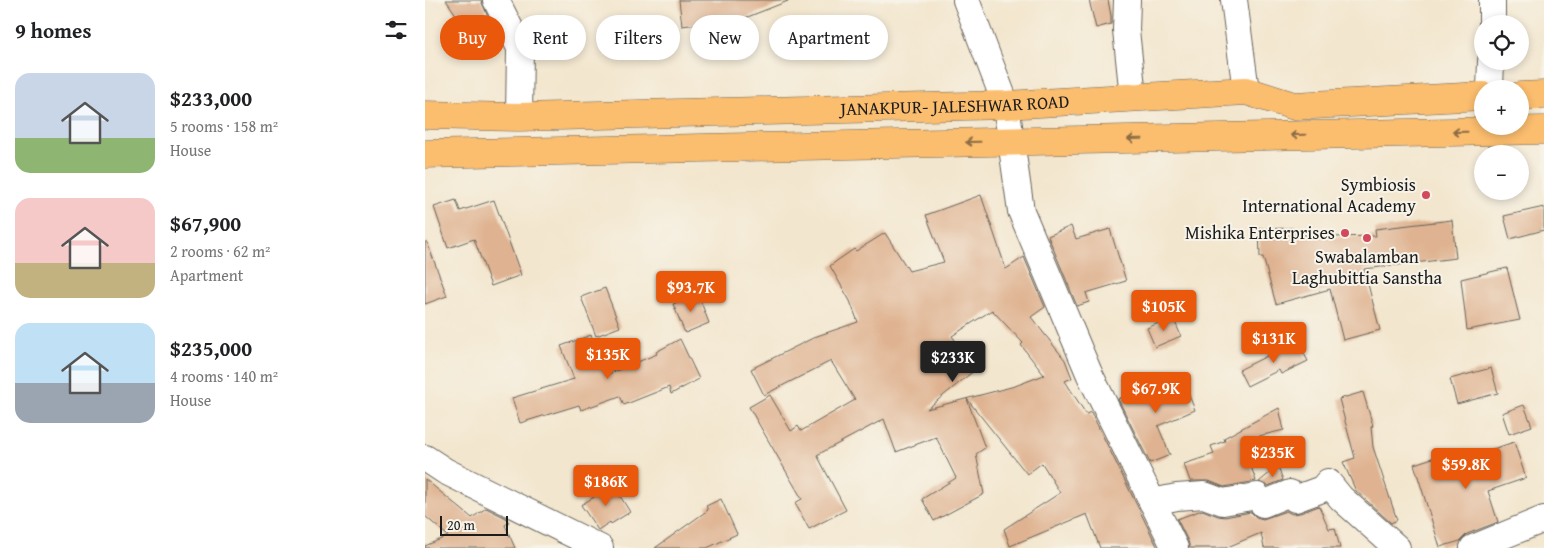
<!DOCTYPE html>
<meta charset="utf-8">
<style>
body{margin:0;font-family:"Gentium Book Plus",serif;background:#f2f2f2;color:#202124;height:100vh;display:flex;flex-direction:column;font-size:19px;white-space:nowrap}
*{box-sizing:border-box;margin:0}
p{font-size:16px;color:#757577}
.icon{flex:none;width:28px;height:28px;fill:none;stroke:currentColor;stroke-width:2;stroke-linecap:round;stroke-linejoin:round}
.map{position:relative;flex:1;overflow:hidden}
.sheet{display:flex;flex-direction:column;background:#fff;width:425px}
.sheet>*{flex:none}
.hud{position:absolute;left:15px;top:15px;width:475px;height:45px;display:flex;gap:10px}
.tools{position:absolute;left:1049px;top:15px;display:grid;gap:10px}
.tools a{display:grid;place-items:center;width:55px;height:55px;border-radius:50%;background:#fff;box-shadow:0 2px 8px #0003;font-size:25px}
.scale{position:absolute;left:15px;bottom:12px;width:68px;box-sizing:border-box;padding-left:5px;border:2px solid #1c1c1c;border-top:0;font-size:14px;line-height:18px;white-space:nowrap;color:#1c1c1c;-webkit-text-stroke:4px #f7f3e8;paint-order:stroke}
.price{position:absolute;translate:-50% -42px;padding:0 11px;border-radius:5px;background:#ea580c;color:#fff;font-size:16px;line-height:32px;filter:drop-shadow(0 1px 2px #0008)}
.price::after{content:'';position:absolute;left:50%;top:30px;width:15px;height:11px;margin-left:-8px;background:inherit;clip-path:polygon(0 0,100% 0,50% 100%)}
.price.active{background:#222;color:#fff}
ul{padding:0;list-style:none}
li{display:flex;align-items:center;gap:15px;height:125px;padding:0 15px}
li span{display:grid;place-items:center;flex:none;width:140px;height:100px;border-radius:15px;color:#555}
li>.icon{margin-inline-start:auto}
span .icon{width:60px;height:60px;fill:#fffc;stroke-width:1}
li b{font-size:21px}
h2{display:flex;justify-content:space-between;align-items:center;height:60px;padding:0 15px;font-size:21px}
.pill{padding:0 18px;border-radius:22px;background:#fff;box-shadow:0 2px 8px #0003;font-size:18px;line-height:45px}
.pill.active{background:#ea580c;color:#fff}
main{display:flex;flex:1;min-height:0}
.map>svg:first-child{display:block}
.building{fill:#dfb391;fill-rule:evenodd}
.lines{fill:none;stroke-linecap:round;stroke-linejoin:round}
.minor-casing{stroke:#67635a;stroke-width:28}
.highway-casing{stroke:#67635a;stroke-width:29}
.minor{stroke:#fff;stroke-width:26}
.highway{stroke:#fbbd6e;stroke-width:28}
.oneway{stroke:#8c6c45}
.poi-dot{fill:#d1495b;stroke:#f7f3e8;stroke-width:2}
.labels{text-anchor:middle;stroke-width:4;stroke-linejoin:round;paint-order:stroke}
.street-label{font-size:18px;fill:#1c1c1c;stroke:#f7f3e8}
.poi-label{font-size:18px;fill:#1c1c1c;stroke:#f7f3e8;text-anchor:end}
</style>
<main>
<section class="sheet">
<h2>9 homes<svg class="icon" aria-label="filters" viewBox="0 0 24 24"><path d="M4 7h16M4 17h16"/><circle cx="9" cy="7" r="2"/><circle cx="15" cy="17" r="2"/></svg></h2>
<ul>
<li><span style="background:linear-gradient(#c9d6e8 65%,#8fb573 0)"><svg class="icon" aria-label="home" viewBox="0 0 24 24"><path d="M3 11l9-7 9 7M6 9v11h12V9"/></svg></span><div><b>$233,000</b><p>5 rooms · 158 m²</p><p>House</p></div></li>
<li><span style="background:linear-gradient(#f6c9c9 65%,#c2b280 0)"><svg class="icon" aria-label="home" viewBox="0 0 24 24"><path d="M3 11l9-7 9 7M6 9v11h12V9"/></svg></span><div><b>$67,900</b><p>2 rooms · 62 m²</p><p>Apartment</p></div></li>
<li><span style="background:linear-gradient(#bfe0f5 60%,#9aa5b1 0)"><svg class="icon" aria-label="home" viewBox="0 0 24 24"><path d="M3 11l9-7 9 7M6 9v11h12V9"/></svg></span><div><b>$235,000</b><p>4 rooms · 140 m²</p><p>House</p></div></li>
</ul>
</section>
<div class="map">
<svg width="1119" height="548" viewBox="0 0 1119 548">
<rect width="100%" height="100%" fill="#f7f3e8"/>
<filter id="ink" filterUnits="userSpaceOnUse"><feTurbulence type="fractalNoise" baseFrequency=".02" numOctaves="2"/><feDisplacementMap in="SourceGraphic" scale="10" xChannelSelector="R" yChannelSelector="G"/><feConvolveMatrix kernelMatrix="1 2 1 2 8 2 1 2 1" color-interpolation-filters="sRGB"/></filter>
<filter id="wash" filterUnits="userSpaceOnUse"><feTurbulence type="fractalNoise" baseFrequency=".0096" numOctaves="4" result="noise"/><feDisplacementMap in="SourceGraphic" scale="20" xChannelSelector="R" yChannelSelector="G"/><feGaussianBlur stdDeviation="1.12" result="paint"/><feColorMatrix in="noise" values="0 0 0 0 0 0 0 0 0 0 0 0 0 0 0 0 0 1.4 0 .05"/><feComposite in="paint" operator="in"/></filter>
<g filter="url(#wash)">
<rect width="100%" height="100%" fill="#f3e6ce"/>
<g id="blocks">
<g class="building">
<polygon points="21,0 56,0 63,17 42,31"/>
<polygon points="254,0 363,0 363,1 320,18 257,26"/>
<polygon points="664,0 683,0 686,16 686,24 671,28"/>
<path d="M556,195L581,269L599,257L620,307L606,317L640,360L647,378L640,381L661,414L666,412L733,548H675L662,514L585,546L579,529L635,493L617,463L602,474L542,399L560,448L551,454L559,494L509,521L497,499L531,478L511,437L471,452L459,419L392,455L421,510L384,529L370,503L377,499L324,407L345,395L366,431L373,426L376,431L430,400L406,361L339,395L326,369L392,336L433,322L425,301L405,266L413,260L429,249L431,251L460,233L484,271L519,262L501,215ZM567,310L598,343L596,345L619,375L590,386L502,409L551,369L527,336Z"/>
<polygon points="31,200 35,211 69,200 96,275 66,286 49,239 23,248 9,207"/>
<polygon points="1119,207 1119,230 1085,239 1079,216"/>
<polygon points="1027,220 1031,258 939,269 955,330 918,340 905,289 851,304 838,257 835,257 834,229 868,228 869,235 907,235 907,237 951,236 950,229"/>
<polygon points="646,226 651,239 685,229 701,281 661,293 664,302 652,306 623,236"/>
<polygon points="0,242 2,242 22,296 0,304"/>
<polygon points="1082,268 1095,320 1042,330 1036,279"/>
<polygon points="180,288 195,327 171,336 156,297"/>
<polygon points="273,294 284,323 260,333 248,304"/>
<polygon points="748,317 756,336 730,347 722,328"/>
<polygon points="166,335 181,375 232,354 231,352 255,339 274,379 246,394 244,387 199,405 195,396 156,410 154,405 95,423 87,398 149,379 136,346"/>
<polygon points="872,341 883,361 856,374 854,370 822,386 814,370"/>
<polygon points="1066,368 1073,393 1032,404 1025,379"/>
<polygon points="754,378 761,394 763,393 770,410 733,426 745,455 725,463 693,399 728,384 729,388"/>
<polygon points="938,392 948,426 946,427 948,447 972,520 966,523 931,491 918,462 930,458 914,399"/>
<polygon points="1099,405 1107,426 1084,434 1077,413"/>
<polygon points="854,408 859,430 817,440 831,481 799,487 784,481 765,481 759,464 789,454 786,446 800,441 799,438"/>
<polygon points="1089,442 1101,478 1063,491 1073,522 1042,534 1035,541 1015,547 989,464 1023,453 1026,463"/>
<polygon points="853,466 858,480 843,486 834,482"/>
<polygon points="0,479 47,518 61,508 81,518 84,522 80,525 90,548 0,548 0,546 23,536 0,516"/>
<polygon points="187,483 205,512 186,524 185,522 173,530 156,505 169,497 168,495"/>
<polygon points="296,499 312,534 282,548 230,548 283,510 281,506"/>
<polygon points="894,506 904,529 910,528 915,548 839,548 836,533 800,548 765,548 763,541 752,519 777,510 793,516 800,517 826,512 831,517 838,519 861,511 867,514 875,513"/>
</g>
</g>
</g>
<g filter="url(#ink)">
<use href="#blocks" fill-opacity="0" stroke="#67635a" stroke-width="1"/>
<g class="lines">
<g class="minor-casing">
<g id="minor">
<polyline points="71,0 95,48 94,117"/>
<polyline points="541,0 581,105 596,211 664,373 750,548"/>
<polyline points="702,0 701,30 708,97"/>
<polyline points="809,0 821,91"/>
<polyline points="1067,0 1067,24"/>
<polyline points="1065,89 1066,61"/>
<polyline points="0,458 20,471 175,548"/>
<polyline points="727,502 752,497 779,495 798,502 832,496 838,504 865,493 870,499 897,489 903,482 916,498 972,548"/>
<polyline points="1048,548 1119,519"/>
</g>
</g>
<g class="highway-casing">
<g id="highway">
<polyline points="1095,96 1119,95"/>
<path id="s1" d="M0,115L94,117L581,105L821,91L869,106L1058,96"/>
<polyline points="0,154 1119,130"/>
</g>
</g>
<use href="#minor" class="minor"/>
<use href="#highway" class="highway"/>
</g>
<defs><path id="oneway-shaft" d="M-6 0H5M1.5-3L5.5 0L1.5 3" fill="none" stroke-width="1.6" stroke-linecap="round" stroke-linejoin="round" transform="scale(1.25)"/></defs>
<g class="oneway">
<use href="#oneway-shaft" transform="translate(1035 132) rotate(179)"/>
<use href="#oneway-shaft" transform="translate(873 135) rotate(179)"/>
<use href="#oneway-shaft" transform="translate(710 139) rotate(179)"/>
<use href="#oneway-shaft" transform="translate(548 142) rotate(179)"/>
</g>
</g>
<g class="poi-dot">
<circle cx="1001" cy="195" r="5"/>
<circle cx="920" cy="233" r="5"/>
<circle cx="942" cy="238" r="5"/>
</g>
<g class="labels">
<g class="street-label">
<text dy="6" stroke="none"><textPath href="#s1" startOffset="530">JANAKPUR- JALESHWAR ROAD</textPath></text>
</g>
<g class="poi-label">
<text x="991" y="191">Symbiosis<tspan x="991" dy="21">International Academy</tspan></text>
<text x="910" y="239">Mishika Enterprises</text>
<text x="942" y="263" text-anchor="middle">Swabalamban<tspan x="942" dy="21">Laghubittia Sanstha</tspan></text>
</g>
</g>
</svg>
<div class="tools">
<a><svg class="icon" aria-label="locate" viewBox="0 0 24 24"><circle cx="12" cy="12" r="6"/><path d="M12 2v4M12 18v4M2 12h4M18 12h4"/></svg></a>
<a>+</a>
<a>−</a>
</div>
<div class="scale">20 m</div>
<b class="price" style="left:266px;top:313px">$93.7K</b>
<b class="price" style="left:739px;top:332px">$105K</b>
<b class="price" style="left:849px;top:364px">$131K</b>
<b class="price" style="left:183px;top:380px">$135K</b>
<b class="price active" style="left:528px;top:383px">$233K</b>
<b class="price" style="left:731px;top:414px">$67.9K</b>
<b class="price" style="left:848px;top:478px">$235K</b>
<b class="price" style="left:1041px;top:490px">$59.8K</b>
<b class="price" style="left:181px;top:507px">$186K</b>
<div class="hud">
<a class="pill active">Buy</a>
<a class="pill">Rent</a>
<a class="pill">Filters</a>
<a class="pill">New</a>
<a class="pill">Apartment</a>
</div>
</div>
</main>
